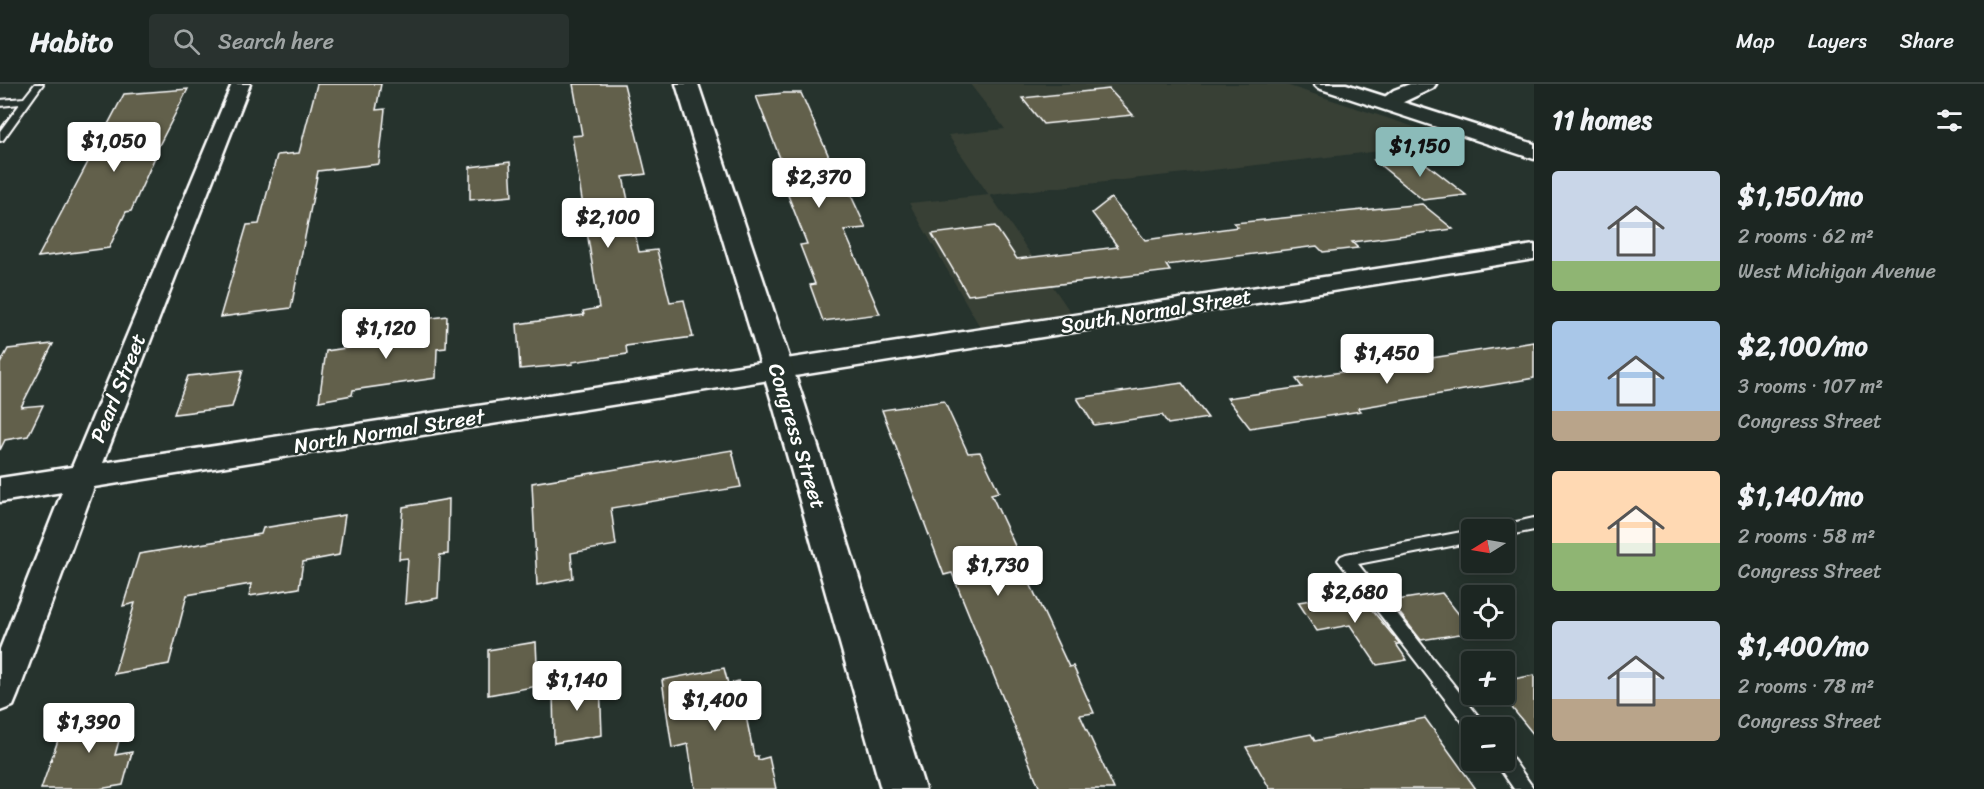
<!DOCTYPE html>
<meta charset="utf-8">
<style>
body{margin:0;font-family:Sriracha,sans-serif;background:#29322f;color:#f1f3f6;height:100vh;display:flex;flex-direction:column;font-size:22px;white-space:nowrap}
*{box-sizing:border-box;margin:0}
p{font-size:20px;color:#a0a5a5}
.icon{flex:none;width:33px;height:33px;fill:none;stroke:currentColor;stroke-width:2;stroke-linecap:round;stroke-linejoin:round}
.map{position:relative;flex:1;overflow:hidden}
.panel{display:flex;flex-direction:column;background:#1c2622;width:450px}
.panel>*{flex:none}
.needle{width:39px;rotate:259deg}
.fabs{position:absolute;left:1461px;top:435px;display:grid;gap:12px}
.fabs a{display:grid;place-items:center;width:54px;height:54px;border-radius:6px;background:#1c2622;box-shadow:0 3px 15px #0003,0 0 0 2px #3a4340;font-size:30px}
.price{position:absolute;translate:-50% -51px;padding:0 14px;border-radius:6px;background:#fff;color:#222;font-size:20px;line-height:39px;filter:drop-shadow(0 2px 3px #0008)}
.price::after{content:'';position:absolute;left:50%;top:36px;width:18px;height:14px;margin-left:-9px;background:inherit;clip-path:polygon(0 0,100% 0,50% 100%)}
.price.current{background:#8bbbb9;color:#111}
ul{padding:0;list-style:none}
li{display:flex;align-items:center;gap:18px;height:150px;padding:0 18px}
li span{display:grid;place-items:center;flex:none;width:168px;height:120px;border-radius:6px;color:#555}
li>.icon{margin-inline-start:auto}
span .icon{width:72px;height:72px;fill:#fffc;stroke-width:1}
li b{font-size:26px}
h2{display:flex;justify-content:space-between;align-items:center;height:72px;padding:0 18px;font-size:26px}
header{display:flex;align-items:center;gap:36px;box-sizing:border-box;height:84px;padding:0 30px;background:#1c2622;border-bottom:2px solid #3a4340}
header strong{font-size:28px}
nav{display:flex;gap:33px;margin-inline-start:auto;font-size:21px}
.search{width:420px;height:54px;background:#29322f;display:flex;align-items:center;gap:15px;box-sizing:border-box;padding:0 21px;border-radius:6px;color:#a0a5a5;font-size:22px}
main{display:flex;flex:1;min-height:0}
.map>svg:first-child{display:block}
.built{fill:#384036}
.building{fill:#62604c;stroke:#fff;stroke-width:1.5}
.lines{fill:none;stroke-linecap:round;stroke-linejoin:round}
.service-casing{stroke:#fff;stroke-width:4}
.minor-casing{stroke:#fff;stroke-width:5}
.tertiary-casing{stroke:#fff;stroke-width:5}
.secondary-casing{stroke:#fff;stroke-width:5}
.service{fill:#26332d;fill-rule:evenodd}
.minor{fill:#26332d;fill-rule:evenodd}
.tertiary{fill:#26332d;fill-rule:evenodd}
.secondary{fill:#26332d;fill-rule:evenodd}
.labels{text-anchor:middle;stroke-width:4.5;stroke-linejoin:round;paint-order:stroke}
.street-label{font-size:21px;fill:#fff;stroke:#26332d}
</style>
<header>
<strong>Habito</strong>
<div class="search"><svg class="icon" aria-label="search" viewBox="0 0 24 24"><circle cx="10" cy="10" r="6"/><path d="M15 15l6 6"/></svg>Search here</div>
<nav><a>Map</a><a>Layers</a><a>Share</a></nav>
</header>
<main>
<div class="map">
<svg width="1534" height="705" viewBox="0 0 1534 705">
<rect width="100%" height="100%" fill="#26332d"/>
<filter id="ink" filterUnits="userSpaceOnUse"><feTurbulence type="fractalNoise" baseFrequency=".0167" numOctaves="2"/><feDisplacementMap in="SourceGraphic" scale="12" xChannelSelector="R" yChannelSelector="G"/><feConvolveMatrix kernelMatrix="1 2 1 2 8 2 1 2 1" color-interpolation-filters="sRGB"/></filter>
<g filter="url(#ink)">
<polygon class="built" points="970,0 1283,0 1460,58 990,111 1071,229 980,243 909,119 989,111 948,51 1005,45"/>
<g class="building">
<polygon points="317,0 381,0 376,26 385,25 379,80 318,87 291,224 220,233 247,141 259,140 277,71 299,69"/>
<polygon points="573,0 624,0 646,90 623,93 639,168 657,166 670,218 684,216 693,253 626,262 627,270 572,278 573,280 520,285 517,240 584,231 583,227 599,224 572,52 582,51"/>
<polygon points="188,5 153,73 155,73 131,127 126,128 109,164 38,173 124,10"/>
<polygon points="1109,5 1133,31 1043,40 1022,14"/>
<polygon points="784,9 801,9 844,107 849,107 866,144 844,146 880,230 823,237 810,201 815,200 800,161 807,160 777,83 783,82 756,12"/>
<polygon points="1415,71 1466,111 1423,116 1374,76"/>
<polygon points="510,78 512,112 470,116 470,83"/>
<polygon points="1111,114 1145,156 1238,143 1234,139 1422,120 1453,145 1352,158 1358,164 1323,168 1317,162 1166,181 1170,187 968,211 932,150 995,142 1017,175 1118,163 1092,129"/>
<polygon points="447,232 446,264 437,265 436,294 353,306 352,311 319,317 326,267 400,256 402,238"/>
<polygon points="1534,258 1534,294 1358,324 1361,327 1250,344 1227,314 1302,303 1296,295"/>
<polygon points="53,260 21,323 43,321 28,352 5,356 0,366 0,280 8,265"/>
<polygon points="243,286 232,323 174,330 188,292"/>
<polygon points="1182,299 1208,334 1168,340 1162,331 1094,341 1077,314"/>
<polygon points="944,317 968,369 980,368 999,408 991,410 1022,477 1020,478 1069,583 1073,582 1094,629 1080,631 1114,705 1040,705 952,489 944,491 882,326"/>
<polygon points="732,366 741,403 611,424 616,461 571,469 573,494 537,501 532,399"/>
<polygon points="449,415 448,470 440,471 438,514 405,520 408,474 399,475 403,423"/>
<polygon points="345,431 339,471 303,478 299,504 249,512 251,500 187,511 169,580 114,590 135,519 123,522 139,470 261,450 263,444"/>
<polygon points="1358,509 1400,560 1396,560 1407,576 1377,581 1350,541 1317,547 1298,518"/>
<polygon points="1442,509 1473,548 1421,556 1390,517"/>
<polygon points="536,558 538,602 488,611 488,566"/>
<polygon points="724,584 728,600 739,597 754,672 758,672 758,676 769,673 776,705 695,705 688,660 672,664 662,596"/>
<polygon points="1534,591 1534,651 1504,614 1504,597"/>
<polygon points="600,598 602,651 554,659 553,605"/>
<polygon points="128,624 115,671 132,668 123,701 99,705 41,705 65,636"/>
<polygon points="1425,634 1476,705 1270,705 1246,663 1311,650 1315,657"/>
</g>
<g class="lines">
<g class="service-casing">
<g id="service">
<polygon points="35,0 43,0 3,56 0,57 0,47 20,20 0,22 0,16 24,14"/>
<polygon points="1534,434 1534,446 1504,452 1504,446 1496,446 1498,442"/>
<polygon points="1472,446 1472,458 1358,480 1483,638 1486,644 1472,644 1472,650 1338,476 1341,472 1346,470"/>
<polygon points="1504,668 1509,670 1534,705 1514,705 1494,676 1504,676"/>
</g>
</g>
<g class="minor-casing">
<g id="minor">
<polygon points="232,0 250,0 103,379 1534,161 1534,175 94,403 18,610 13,622 0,627 0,565 62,408 0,418 0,394 72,383"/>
<polygon points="1410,0 1436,0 1433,4 1393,23 1386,25 1377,19 1394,6"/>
</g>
</g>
<g class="tertiary-casing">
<polygon id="tertiary" points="676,0 698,0 805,321 925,705 881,705 773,321"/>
</g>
<g class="secondary-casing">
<polygon id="secondary" points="1314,0 1346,0 1534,60 1534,75 1318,4"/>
</g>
<use href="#service" class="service"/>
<use href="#minor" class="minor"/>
<use href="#tertiary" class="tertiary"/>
<use href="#secondary" class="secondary"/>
</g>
</g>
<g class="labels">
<g class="street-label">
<text transform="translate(1156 227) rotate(-9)" y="7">South Normal Street</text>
<text transform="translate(118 304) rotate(-68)" y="7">Pearl Street</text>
<text transform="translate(389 347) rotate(-9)" y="7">North Normal Street</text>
<text transform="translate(797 352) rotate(73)" y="7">Congress Street</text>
</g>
</g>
</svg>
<div class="fabs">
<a><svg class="needle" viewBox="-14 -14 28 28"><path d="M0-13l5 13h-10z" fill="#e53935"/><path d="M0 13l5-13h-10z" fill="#a0a5a5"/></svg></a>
<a><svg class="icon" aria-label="locate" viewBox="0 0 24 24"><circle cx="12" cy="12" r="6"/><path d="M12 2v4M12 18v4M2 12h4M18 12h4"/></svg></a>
<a>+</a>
<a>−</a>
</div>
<b class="price" style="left:114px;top:89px">$1,050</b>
<b class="price current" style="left:1420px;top:94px">$1,150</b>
<b class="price" style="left:819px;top:125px">$2,370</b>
<b class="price" style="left:608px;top:165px">$2,100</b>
<b class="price" style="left:386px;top:276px">$1,120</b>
<b class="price" style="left:1387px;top:301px">$1,450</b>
<b class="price" style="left:998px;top:513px">$1,730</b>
<b class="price" style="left:1355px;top:540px">$2,680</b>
<b class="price" style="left:577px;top:628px">$1,140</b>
<b class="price" style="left:715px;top:648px">$1,400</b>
<b class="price" style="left:89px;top:670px">$1,390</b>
</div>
<section class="panel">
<h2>11 homes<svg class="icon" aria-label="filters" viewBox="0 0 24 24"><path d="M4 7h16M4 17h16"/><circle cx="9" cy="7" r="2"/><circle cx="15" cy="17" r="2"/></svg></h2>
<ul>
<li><span style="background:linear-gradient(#c9d6e8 75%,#8fb573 0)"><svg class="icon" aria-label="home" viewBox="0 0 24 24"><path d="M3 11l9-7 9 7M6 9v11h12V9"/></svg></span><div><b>$1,150/mo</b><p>2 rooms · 62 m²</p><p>West Michigan Avenue</p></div></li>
<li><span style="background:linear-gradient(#a9c7e8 75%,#b9a48a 0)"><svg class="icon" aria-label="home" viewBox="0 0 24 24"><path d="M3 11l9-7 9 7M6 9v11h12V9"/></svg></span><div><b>$2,100/mo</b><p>3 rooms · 107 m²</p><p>Congress Street</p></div></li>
<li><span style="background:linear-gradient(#ffd9b3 60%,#8fb573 0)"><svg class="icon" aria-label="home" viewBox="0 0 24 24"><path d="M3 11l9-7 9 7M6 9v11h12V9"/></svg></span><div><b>$1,140/mo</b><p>2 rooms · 58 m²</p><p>Congress Street</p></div></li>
<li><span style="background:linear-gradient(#c9d6e8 65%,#b9a48a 0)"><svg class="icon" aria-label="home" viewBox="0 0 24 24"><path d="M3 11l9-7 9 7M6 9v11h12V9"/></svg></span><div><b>$1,400/mo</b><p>2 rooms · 78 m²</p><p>Congress Street</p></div></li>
</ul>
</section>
</main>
